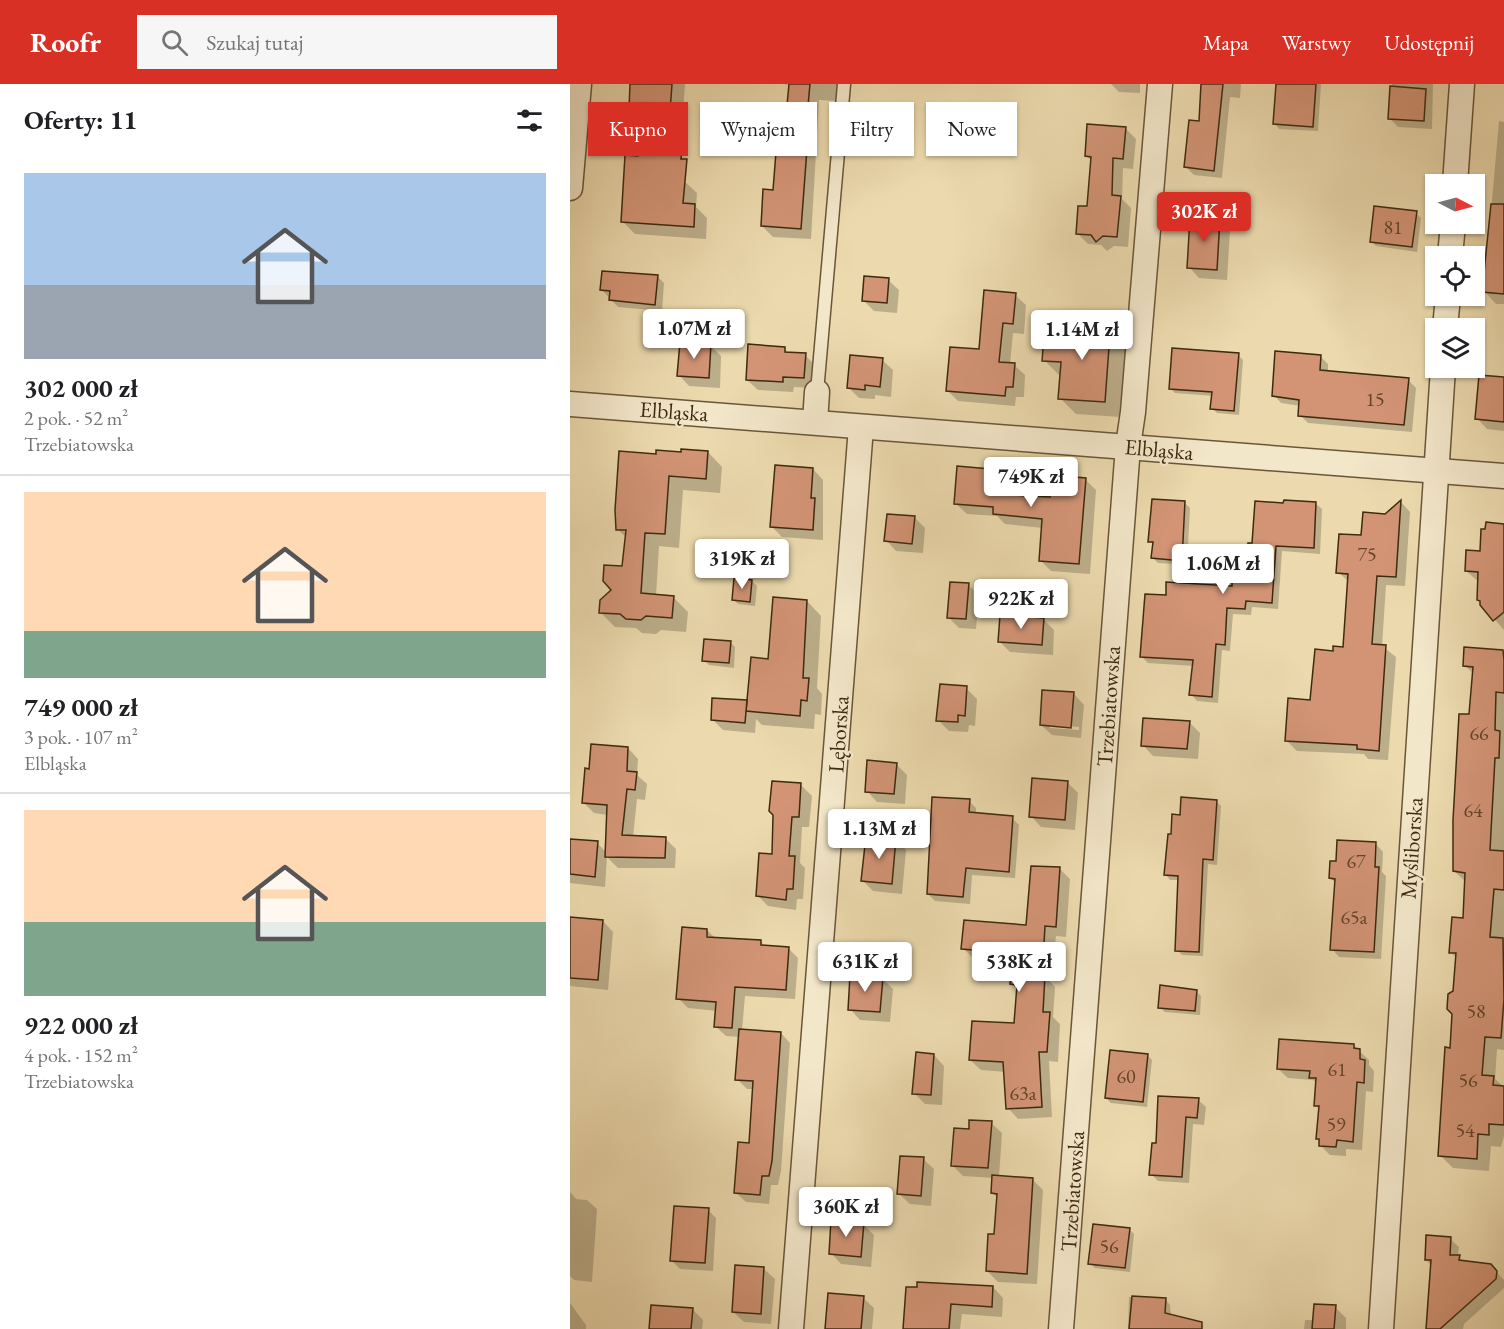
<!DOCTYPE html>
<html lang="pl">
<meta charset="utf-8">
<style>
body{margin:0;font-family:"EB Garamond",serif;background:#f6f6f6;color:#202124;height:100vh;display:flex;flex-direction:column;font-size:22px;white-space:nowrap}
*{box-sizing:border-box;margin:0}
p{font-size:20px;color:#757577}
.icon{flex:none;width:33px;height:33px;fill:none;stroke:currentColor;stroke-width:2;stroke-linecap:round;stroke-linejoin:round}
.map{position:relative;flex:1;overflow:hidden}
.details{display:flex;flex-direction:column;background:#fff;width:570px}
.details>*{flex:none}
.hud{position:absolute;left:18px;top:18px;width:570px;height:54px;display:flex;gap:12px}
.needle{width:39px;rotate:96deg}
.fabs{position:absolute;left:855px;top:90px;display:grid;gap:12px}
.fabs a{display:grid;place-items:center;width:60px;height:60px;border-radius:0px;background:#fff;box-shadow:0 2px 4px #0004;font-size:30px}
.price{position:absolute;translate:-50% -51px;padding:0 14px;border-radius:6px;background:#fff;color:#222;font-size:20px;line-height:39px;filter:drop-shadow(0 2px 3px #0008)}
.price::after{content:'';position:absolute;left:50%;top:36px;width:18px;height:14px;margin-left:-9px;background:inherit;clip-path:polygon(0 0,100% 0,50% 100%)}
.price.selected{background:#d93025;color:#fff}
ul{padding:0;list-style:none}
li{display:grid;align-content:center;gap:12px;height:318px;padding:0 24px}
li+li{border-top:2px solid #e0e0e0}
li span{display:grid;place-items:center;height:186px;border-radius:0px;color:#555}
li>.icon{margin-inline-start:auto}
span .icon{width:108px;height:108px;fill:#fffc;stroke-width:1}
li b{font-size:26px}
h2{display:flex;justify-content:space-between;align-items:center;height:72px;padding:0 24px;font-size:26px}
.tag{padding:0 21px;border-radius:0px;background:#fff;box-shadow:0 2px 4px #0004;font-size:21px;line-height:54px}
.tag.selected{background:#d93025;color:#fff}
header{display:flex;align-items:center;gap:36px;box-sizing:border-box;height:84px;padding:0 30px;background:#d93025;color:#fff}
header strong{font-size:28px}
nav{display:flex;gap:33px;margin-inline-start:auto;font-size:21px}
.search{width:420px;height:54px;background:#f6f6f6;display:flex;align-items:center;gap:15px;box-sizing:border-box;padding:0 21px;border-radius:0px;color:#757577;font-size:22px}
main{display:flex;flex:1;min-height:0}
.map>svg:first-child{display:block}
.shadow{fill:#0003;fill-rule:evenodd}
.building{fill:#d29475;stroke:#3e2a0f;stroke-width:1.5}
.lines{fill:none;stroke-linecap:round;stroke-linejoin:round}
.service-casing{stroke:#6a5637;stroke-width:15}
.minor-casing{stroke:#6a5637;stroke-width:27}
.service{stroke:#f3e7ca;stroke-width:12}
.minor{stroke:#f3e7ca;stroke-width:24}
.labels{text-anchor:middle;stroke-width:4.5;stroke-linejoin:round;paint-order:stroke}
.number-label{font-size:20px;fill:#634428}
.street-label{font-size:22px;fill:#3e2a0f;stroke:#f3e7ca}
</style>
<header>
<strong>Roofr</strong>
<div class="search"><svg class="icon" aria-label="search" viewBox="0 0 24 24"><circle cx="10" cy="10" r="6"/><path d="M15 15l6 6"/></svg>Szukaj tutaj</div>
<nav><a>Mapa</a><a>Warstwy</a><a>Udostępnij</a></nav>
</header>
<main>
<section class="details">
<h2>Oferty: 11<svg class="icon" aria-label="filters" viewBox="0 0 24 24"><path d="M4 7h16M4 17h16"/><circle cx="9" cy="7" r="2"/><circle cx="15" cy="17" r="2"/></svg></h2>
<ul>
<li><span style="background:linear-gradient(#a9c7e8 60%,#9aa5b1 0)"><svg class="icon" aria-label="home" viewBox="0 0 24 24"><path d="M3 11l9-7 9 7M6 9v11h12V9"/></svg></span><div><b>302 000 zł</b><p>2 pok. · 52 m²</p><p>Trzebiatowska</p></div></li>
<li><span style="background:linear-gradient(#ffd9b3 75%,#7fa58c 0)"><svg class="icon" aria-label="home" viewBox="0 0 24 24"><path d="M3 11l9-7 9 7M6 9v11h12V9"/></svg></span><div><b>749 000 zł</b><p>3 pok. · 107 m²</p><p>Elbląska</p></div></li>
<li><span style="background:linear-gradient(#ffd9b3 60%,#7fa58c 0)"><svg class="icon" aria-label="home" viewBox="0 0 24 24"><path d="M3 11l9-7 9 7M6 9v11h12V9"/></svg></span><div><b>922 000 zł</b><p>4 pok. · 152 m²</p><p>Trzebiatowska</p></div></li>
</ul>
</section>
<div class="map">
<svg width="934" height="1245" viewBox="0 0 934 1245">
<rect width="100%" height="100%" fill="#ecdaae"/>
<filter id="stains"><feTurbulence type="fractalNoise" baseFrequency=".00333" numOctaves="4"/><feColorMatrix values="0 0 0 0 .2 0 0 0 0 .09 0 0 0 0 .02 0 0 0 .5 -.17"/></filter>
<radialGradient id="worn" r=".72"><stop offset=".6" stop-color="#630" stop-opacity="0"/><stop offset="1" stop-color="#630" stop-opacity=".3"/></radialGradient>
<g class="shadow">
<polygon points="62,0 115,0 108,96 114,97 127,109 126,123 137,134 136,155 65,150 52,137 72,64 74,38 60,24"/>
<polygon points="213,0 269,0 267,17 249,16 241,155 203,153 192,142 204,107 218,33 220,1"/>
<polygon points="541,0 570,0 570,9 549,8"/>
<polygon points="632,0 671,0 670,14 660,13 652,94 624,91 616,83 630,38"/>
<polygon points="707,0 751,0 748,47 709,45 705,40"/>
<polygon points="822,0 863,0 862,45 828,43 820,35"/>
<polygon points="929,37 934,38 934,220 926,220 914,207"/>
<polygon points="555,44 566,55 563,85 553,84 552,115 561,124 558,163 544,162 537,167 531,161 518,160 508,150 519,123 522,77 516,71"/>
<polygon points="846,129 851,134 847,168 806,162 801,157"/>
<polygon points="649,136 660,147 657,196 629,194 619,183"/>
<polygon points="87,192 94,199 92,227 48,223 32,206"/>
<polygon points="318,196 329,206 327,229 304,227 294,217"/>
<polygon points="445,211 456,221 454,250 443,249 440,280 444,281 455,291 454,313 446,313 445,322 388,317 377,306 411,267"/>
<polygon points="540,237 556,253 550,333 506,330 490,314 490,292 474,276 511,258"/>
<polygon points="140,261 151,272 150,304 119,302 109,291"/>
<polygon points="214,264 220,270 235,271 246,282 244,304 224,303 223,308 188,306 177,296"/>
<polygon points="668,271 673,276 669,331 647,329 642,324 643,312 605,309 600,304"/>
<polygon points="751,273 758,280 758,288 838,296 846,304 842,348 738,339 730,331 731,322 711,319 704,311"/>
<polygon points="312,276 323,286 321,313 305,311 305,315 289,314 278,303"/>
<polygon points="934,295 934,347 917,345 907,334"/>
<polygon points="138,368 152,383 150,409 113,406 109,464 89,462 86,512 103,513 118,528 116,548 91,546 86,550 72,549 66,544 45,543 30,528 53,484 57,454 47,445 88,371"/>
<polygon points="243,385 253,396 253,456 212,453 201,442"/>
<polygon points="443,389 453,399 453,413 481,415 515,395 526,406 520,490 481,487 470,476 473,444 435,440 427,432 397,430 386,420"/>
<polygon points="831,418 840,428 835,502 816,501 812,562 826,573 818,676 798,675 794,670 727,667 717,657 741,617 764,568 774,564 779,498 768,488 792,453"/>
<polygon points="615,419 620,424 617,481 588,479 583,474 584,461 580,457"/>
<polygon points="745,419 752,425 750,470 712,467 708,525 682,523 681,531 663,530 660,567 652,566 648,619 627,617 621,610 624,582 578,579 571,572 597,513 676,499 684,461"/>
<polygon points="344,433 355,444 353,469 326,467 316,456"/>
<polygon points="934,441 934,546 912,521 908,516 909,498 896,487"/>
<polygon points="182,497 187,502 185,522 168,520 163,515"/>
<polygon points="398,501 409,511 406,545 389,544 378,533"/>
<polygon points="237,517 251,532 247,604 252,610 251,631 245,630 244,645 192,641 186,635 185,649 153,646 142,635 176,618 179,620 200,576"/>
<polygon points="473,535 484,546 483,571 440,568 430,558"/>
<polygon points="160,558 165,563 164,584 139,581 134,576"/>
<polygon points="896,565 934,567 934,966 927,965 925,995 934,1003 934,1052 931,1063 921,1062 919,1087 883,1084 870,1071 882,965 887,875 881,868 894,836 896,798 884,787 904,590 894,581"/>
<polygon points="396,604 407,615 405,642 399,641 398,648 379,647 368,636"/>
<path d="M504,610L514,621L511,654L482,651L471,641ZM480,641L509,643V646L480,644Z"/>
<polygon points="619,638 630,649 628,675 583,672 573,661"/>
<polygon points="58,664 68,675 67,691 77,700 75,716 67,715 63,753 95,754 106,765 105,784 48,784 37,773 35,803 0,799 0,757 27,759 37,769 38,731 24,729 14,719 20,686"/>
<polygon points="326,680 337,691 335,720 307,718 297,707"/>
<polygon points="497,698 508,709 505,746 471,743 461,732"/>
<polygon points="231,701 242,712 239,743 232,743 230,779 235,784 233,815 227,815 226,826 198,822 188,812"/>
<polygon points="399,717 406,724 406,731 442,734 449,741 445,794 402,791 400,820 365,817 358,810"/>
<polygon points="646,717 651,722 647,781 638,780 633,872 612,871 607,866 609,796 600,796 596,791 611,733"/>
<polygon points="325,755 336,766 332,810 303,807 292,796"/>
<polygon points="806,760 813,768 812,788 816,792 811,875 769,873 762,865 766,799 760,794 767,779"/>
<polygon points="489,784 500,795 496,853 486,852 484,869 477,869 475,892 485,903 483,933 490,940 488,978 479,977 482,1033 448,1035 438,1024 436,988 411,986 400,976 445,940 448,906 441,900 443,878 404,875 393,864 458,842"/>
<polygon points="0,834 33,837 43,848 38,906 0,902"/>
<polygon points="137,846 146,855 190,857 196,863 218,864 228,874 225,915 175,912 172,947 211,949 220,959 211,1087 208,1101 201,1101 199,1120 176,1118 166,1109 180,1061 184,1005 177,1005 167,995 170,953 156,952 145,942 147,927 118,924 108,914"/>
<polygon points="313,895 323,905 320,938 290,936 280,925"/>
<polygon points="626,907 631,912 630,931 595,928 590,923"/>
<polygon points="783,961 799,976 799,981 804,987 803,1008 796,1007 792,1066 776,1065 776,1072 760,1071 750,1061 748,1054 750,1026 745,1021 747,999 743,996 718,994 708,985"/>
<polygon points="364,971 374,982 372,1021 355,1020 344,1009"/>
<polygon points="577,971 582,976 577,1023 541,1019 536,1014"/>
<polygon points="628,1016 636,1023 634,1041 623,1040 619,1099 588,1097 581,1090 587,1060"/>
<polygon points="421,1039 432,1049 429,1093 462,1095 473,1106 467,1200 428,1198 417,1187 425,1152 428,1114 423,1109 424,1094 393,1092 383,1082 400,1046"/>
<polygon points="353,1075 364,1085 361,1122 340,1120 329,1110"/>
<polygon points="0,1108 6,1115 17,1116 27,1125 22,1198 4,1196 0,1192"/>
<polygon points="138,1126 146,1134 143,1187 110,1185 102,1177"/>
<polygon points="293,1140 304,1151 301,1183 271,1180 261,1169"/>
<polygon points="559,1145 564,1150 560,1188 525,1184 520,1179"/>
<polygon points="880,1155 889,1163 888,1172 895,1179 920,1181 934,1196 934,1204 894,1240 893,1245 856,1245 862,1182 856,1176"/>
<polygon points="194,1185 205,1195 201,1240 174,1238 163,1228"/>
<polygon points="423,1203 433,1214 432,1233 392,1230 390,1245 335,1245 348,1205"/>
<polygon points="559,1213 596,1216 600,1221 602,1245 558,1245"/>
<polygon points="293,1214 304,1224 302,1245 256,1245"/>
<polygon points="0,1219 16,1241 16,1245 0,1245"/>
<polygon points="765,1223 776,1234 776,1245 734,1245 735,1236 744,1236"/>
<polygon points="122,1225 133,1236 132,1245 82,1245"/>
</g>
<g class="building">
<polygon points="60,0 102,0 98,54 113,56 111,75 117,75 113,119 125,120 124,143 51,138 55,71 68,72 70,64 73,26 59,25"/>
<polygon points="219,0 240,0 234,65 237,65 231,145 191,142 193,105 203,106 209,30 216,31"/>
<polygon points="631,0 653,0 644,87 614,83 619,36 629,37"/>
<polygon points="706,0 746,0 743,43 703,40"/>
<polygon points="820,2 856,5 854,37 818,35"/>
<polygon points="517,40 556,43 553,75 543,74 542,111 551,112 547,153 533,152 526,158 521,151 506,150 508,122 517,122 521,73 515,72"/>
<polygon points="921,120 934,120 934,210 912,208"/>
<polygon points="804,122 847,127 842,163 800,158"/>
<polygon points="620,133 650,134 647,186 617,184"/>
<polygon points="32,187 88,191 85,221 39,216 40,207 30,206"/>
<polygon points="294,192 319,194 317,219 292,217"/>
<polygon points="414,206 446,209 443,240 433,239 429,278 445,279 443,303 436,303 435,312 376,307 380,263 409,265"/>
<polygon points="512,233 541,236 535,318 488,315 491,278 472,277 474,253 510,256"/>
<polygon points="110,258 141,260 139,294 107,292"/>
<polygon points="178,260 215,263 215,268 236,269 234,294 213,293 213,298 176,296"/>
<polygon points="602,264 669,269 664,327 640,325 642,308 599,305"/>
<polygon points="705,267 751,271 750,286 839,294 834,341 728,332 729,316 702,312"/>
<polygon points="280,271 313,274 310,303 295,301 295,306 277,304"/>
<polygon points="909,291 934,293 934,338 905,335"/>
<polygon points="111,365 138,367 136,395 99,392 95,450 75,449 71,509 104,512 102,534 76,532 71,536 56,535 50,530 29,529 30,516 41,506 33,497 34,481 52,482 56,446 46,446 45,426 49,367 86,370 86,366 111,368"/>
<polygon points="205,381 243,384 241,414 245,414 243,446 200,443"/>
<polygon points="387,382 443,387 442,411 480,413 482,391 516,394 509,480 469,477 472,435 423,430 423,423 384,420"/>
<polygon points="582,415 615,417 612,477 581,474 583,458 578,458"/>
<polygon points="714,416 746,418 744,464 706,462 702,519 676,517 675,525 657,524 655,561 646,560 642,613 619,611 623,576 570,573 575,510 596,511 596,498 662,502 662,497 674,498 678,459 682,459 685,417 713,419"/>
<polygon points="831,416 826,493 807,492 802,560 816,561 809,667 787,665 787,661 715,657 718,614 740,616 745,565 763,567 763,562 773,563 778,490 766,489 769,450 791,451 793,428 815,430"/>
<polygon points="317,430 345,432 342,460 314,457"/>
<polygon points="916,438 934,440 934,528 923,537 910,521 910,517 907,516 908,488 895,487 896,466 910,467 911,445 915,445"/>
<polygon points="164,494 182,496 180,518 162,516"/>
<polygon points="380,498 399,499 396,535 377,534"/>
<polygon points="203,513 237,516 233,594 239,594 237,617 231,616 230,632 176,627 181,573 198,575"/>
<polygon points="430,531 474,534 472,561 428,558"/>
<polygon points="134,555 161,557 159,579 132,577"/>
<polygon points="894,563 933,566 934,576 934,609 926,608 925,646 930,647 929,674 925,674 920,766 934,767 934,806 924,805 920,853 933,854 934,915 931,954 915,953 912,991 924,992 923,1001 934,1002 934,1041 919,1040 919,1051 908,1050 907,1075 868,1072 875,963 880,964 882,930 877,925 878,910 883,907 886,869 879,869 882,833 893,834 895,789 883,787 883,736 889,630 899,630 903,583 893,582"/>
<polygon points="370,600 397,602 395,632 388,631 388,638 366,637"/>
<polygon points="472,606 504,608 501,644 470,641"/>
<polygon points="142,614 177,616 175,639 141,636"/>
<polygon points="573,634 620,637 617,665 571,662"/>
<polygon points="21,660 58,663 57,687 67,688 65,706 57,705 52,751 96,753 95,774 35,773 37,721 12,719 15,684 19,685"/>
<polygon points="297,676 327,679 324,710 295,708"/>
<polygon points="462,694 498,697 495,736 459,733"/>
<polygon points="202,697 231,699 229,733 222,733 219,772 225,772 223,805 217,805 216,816 186,812 189,769 202,770 203,731 199,727"/>
<polygon points="362,713 400,715 399,728 443,732 439,788 396,784 393,813 357,810"/>
<polygon points="611,713 647,716 643,776 633,775 629,868 605,867 608,792 594,791 598,750 601,750 602,730 610,731"/>
<polygon points="296,752 326,754 322,800 291,797"/>
<polygon points="0,755 28,757 25,793 0,790"/>
<polygon points="767,756 806,758 805,783 809,783 804,868 760,866 765,795 759,794 760,777 766,777"/>
<polygon points="461,782 490,783 486,843 475,842 474,859 466,859 464,890 475,891 473,928 480,928 477,968 469,968 472,1023 436,1025 433,978 399,976 402,937 444,939 447,901 440,900 442,869 391,865 394,836 456,841"/>
<polygon points="0,833 33,836 28,896 0,894"/>
<polygon points="112,843 137,845 137,853 191,856 191,861 219,863 216,906 165,903 162,944 144,943 146,918 106,915"/>
<polygon points="280,891 313,893 310,928 278,926"/>
<polygon points="590,901 627,906 625,927 588,924"/>
<polygon points="169,945 211,948 202,1077 199,1092 192,1092 190,1111 164,1109 168,1058 179,1059 183,997 165,996"/>
<polygon points="709,955 784,960 784,964 790,965 790,975 795,976 794,999 787,998 783,1058 767,1056 766,1063 749,1062 749,1055 746,1055 749,1022 744,1022 746,994 739,994 740,987 707,985"/>
<polygon points="540,966 578,970 573,1018 535,1014"/>
<polygon points="346,968 364,970 361,1011 342,1010"/>
<polygon points="588,1012 629,1014 627,1034 616,1033 612,1093 579,1091 582,1059 586,1059"/>
<polygon points="399,1036 422,1037 418,1084 381,1082 384,1044 399,1045"/>
<polygon points="330,1072 354,1073 351,1112 327,1110"/>
<polygon points="422,1091 463,1094 457,1190 416,1187 418,1150 424,1150 427,1110 421,1109"/>
<polygon points="104,1122 139,1124 135,1179 100,1177"/>
<polygon points="261,1136 294,1138 291,1173 259,1170"/>
<polygon points="523,1140 560,1144 555,1184 518,1180"/>
<polygon points="856,1151 881,1153 880,1171 890,1171 889,1176 921,1180 927,1187 926,1195 870,1245 856,1245 861,1176 855,1176"/>
<polygon points="165,1181 194,1183 191,1230 162,1228"/>
<polygon points="347,1198 423,1202 422,1223 381,1220 379,1245 333,1245 336,1203 347,1203"/>
<polygon points="258,1209 294,1212 291,1245 255,1245"/>
<polygon points="562,1212 596,1214 595,1229 632,1238 632,1245 559,1245"/>
<polygon points="744,1220 766,1221 764,1245 742,1245"/>
<polygon points="81,1221 123,1224 121,1245 79,1245"/>
</g>
<g class="lines">
<g class="service-casing">
<polyline id="service" points="247,308 274,0"/>
</g>
<g class="minor-casing">
<g id="minor">
<polyline points="885,100 892,0"/>
<polyline points="0,104 9,0"/>
<polyline points="880,172 883,140"/>
<polyline points="875,244 878,212"/>
<polyline points="0,320 934,392"/>
<polyline points="245,338 247,308"/>
<polyline points="221,1245 291,343"/>
<polyline points="491,1245 558,362 563,328 590,0"/>
<polyline points="811,1245 873,284"/>
</g>
</g>
<use href="#service" class="service"/>
<use href="#minor" class="minor"/>
</g>
<g class="labels">
<g class="number-label">
<text x="823" y="150">81</text>
<text x="805" y="322">15</text>
<text x="797" y="477">75</text>
<text x="909" y="656">66</text>
<text x="903" y="733">64</text>
<text x="786" y="784">67</text>
<text x="784" y="840">65a</text>
<text x="906" y="934">58</text>
<text x="767" y="992">61</text>
<text x="556" y="999">60</text>
<text x="898" y="1003">56</text>
<text x="453" y="1016">63a</text>
<text x="766" y="1047">59</text>
<text x="895" y="1053">54</text>
<text x="539" y="1169">56</text>
</g>
<g class="street-label">
<text transform="translate(104 327) rotate(4)" y="8">Elbląska</text>
<text transform="translate(589 365) rotate(5)" y="8">Elbląska</text>
<text transform="translate(538 622) rotate(-86)" y="8">Trzebiatowska</text>
<text transform="translate(268 650) rotate(-86)" y="8">Lęborska</text>
<text transform="translate(841 764) rotate(-86)" y="8">Myśliborska</text>
<text transform="translate(502 1107) rotate(-86)" y="8">Trzebiatowska</text>
</g>
</g>
<rect width="100%" height="100%" filter="url(#stains)"/>
<rect width="100%" height="100%" fill="url(#worn)"/>
</svg>
<div class="fabs">
<a><svg class="needle" viewBox="-14 -14 28 28"><path d="M0-13l5 13h-10z" fill="#e53935"/><path d="M0 13l5-13h-10z" fill="#757577"/></svg></a>
<a><svg class="icon" aria-label="locate" viewBox="0 0 24 24"><circle cx="12" cy="12" r="6"/><path d="M12 2v4M12 18v4M2 12h4M18 12h4"/></svg></a>
<a><svg class="icon" aria-label="layers" viewBox="0 0 24 24"><path d="M12 4l9 5-9 5-9-5zM3 14l9 5 9-5"/></svg></a>
</div>
<b class="price selected" style="left:634px;top:159px">302K zł</b>
<b class="price" style="left:124px;top:276px">1.07M zł</b>
<b class="price" style="left:512px;top:277px">1.14M zł</b>
<b class="price" style="left:461px;top:424px">749K zł</b>
<b class="price" style="left:172px;top:506px">319K zł</b>
<b class="price" style="left:653px;top:511px">1.06M zł</b>
<b class="price" style="left:451px;top:546px">922K zł</b>
<b class="price" style="left:309px;top:776px">1.13M zł</b>
<b class="price" style="left:295px;top:909px">631K zł</b>
<b class="price" style="left:449px;top:909px">538K zł</b>
<b class="price" style="left:276px;top:1154px">360K zł</b>
<div class="hud">
<a class="tag selected">Kupno</a>
<a class="tag">Wynajem</a>
<a class="tag">Filtry</a>
<a class="tag">Nowe</a>
</div>
</div>
</main>
